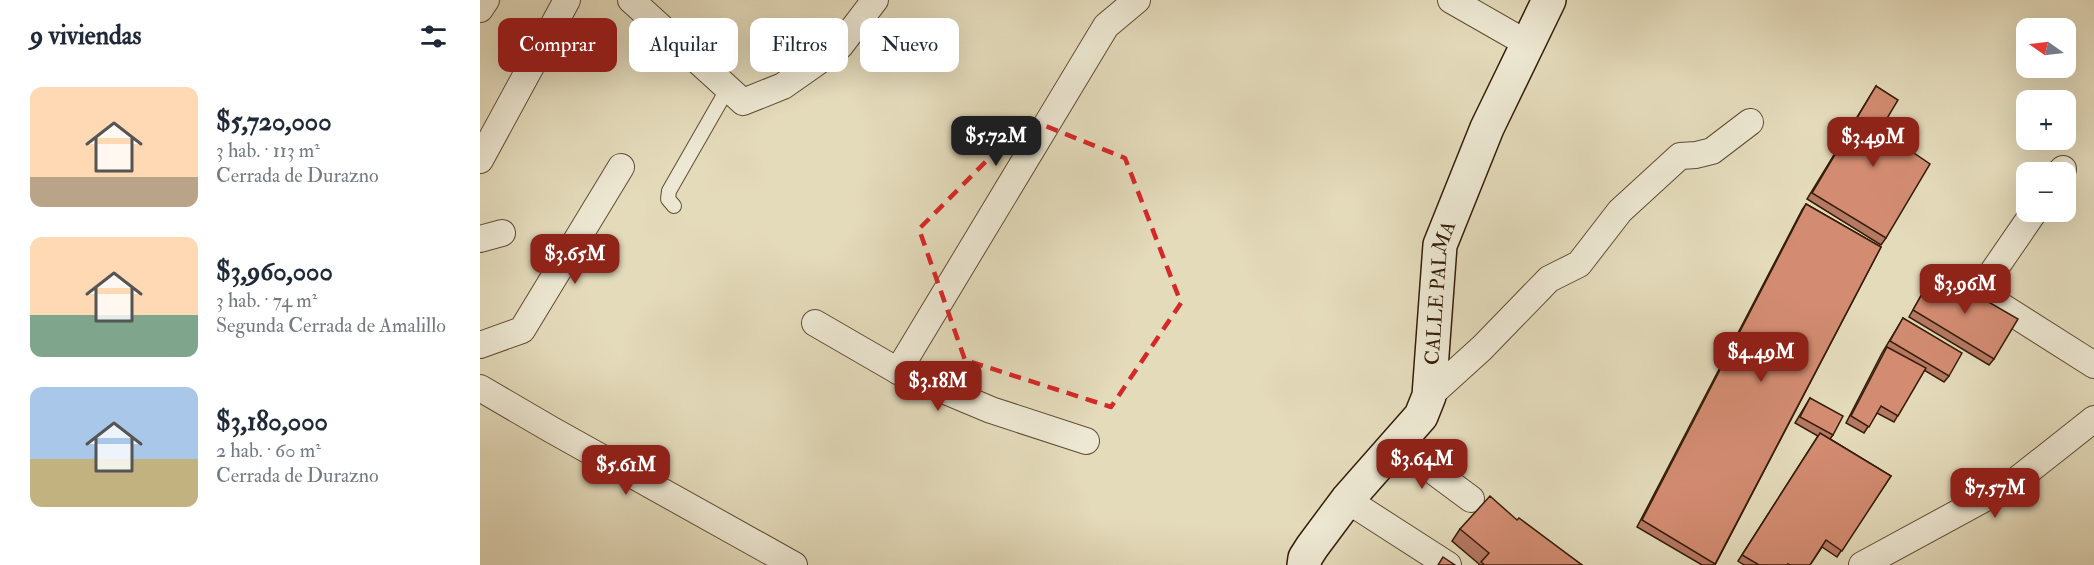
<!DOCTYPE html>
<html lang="es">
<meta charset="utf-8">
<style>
body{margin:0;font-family:"IM FELL Double Pica",serif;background:#f2f2f3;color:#1f2937;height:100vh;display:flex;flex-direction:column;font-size:22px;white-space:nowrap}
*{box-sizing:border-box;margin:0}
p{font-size:20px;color:#747a83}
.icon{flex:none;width:33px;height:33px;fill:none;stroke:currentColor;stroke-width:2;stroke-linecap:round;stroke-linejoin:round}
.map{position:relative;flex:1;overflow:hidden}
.side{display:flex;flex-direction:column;background:#fff;width:480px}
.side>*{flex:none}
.banner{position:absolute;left:18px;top:18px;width:570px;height:54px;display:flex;gap:12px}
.needle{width:39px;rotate:284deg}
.buttons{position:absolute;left:1536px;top:18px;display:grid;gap:12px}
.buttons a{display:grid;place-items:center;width:60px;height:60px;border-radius:12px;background:#fff;box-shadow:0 6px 24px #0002;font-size:30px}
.price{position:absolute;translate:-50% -51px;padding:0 14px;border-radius:12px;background:#8f2418;color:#fff;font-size:20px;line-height:39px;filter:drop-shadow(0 2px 3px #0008)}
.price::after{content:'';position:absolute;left:50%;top:36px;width:18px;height:14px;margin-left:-9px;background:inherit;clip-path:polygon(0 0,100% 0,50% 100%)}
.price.on{background:#222;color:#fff}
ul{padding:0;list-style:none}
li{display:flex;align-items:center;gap:18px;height:150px;padding:0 30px}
li span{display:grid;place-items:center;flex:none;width:168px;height:120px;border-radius:12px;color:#555}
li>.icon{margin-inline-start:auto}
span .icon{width:72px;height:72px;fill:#fffc;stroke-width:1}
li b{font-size:26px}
h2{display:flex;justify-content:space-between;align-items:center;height:72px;padding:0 30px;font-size:26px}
.pill{padding:0 21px;border-radius:12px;background:#fff;box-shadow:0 6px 24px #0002;font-size:21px;line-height:54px}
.pill.on{background:#8f2418;color:#fff}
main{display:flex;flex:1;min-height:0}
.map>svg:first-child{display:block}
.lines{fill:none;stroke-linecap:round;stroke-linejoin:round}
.lane-casing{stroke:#614c35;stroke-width:16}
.street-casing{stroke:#614c35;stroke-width:28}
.secondary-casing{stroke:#351d08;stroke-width:36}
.lane{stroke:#ede8d3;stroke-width:14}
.street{stroke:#ede8d3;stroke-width:26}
.secondary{stroke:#ede8d3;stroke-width:33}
.wall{fill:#b57862;stroke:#351d08;stroke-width:1.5}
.building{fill:#d38c72;stroke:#351d08;stroke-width:1.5}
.marked{fill:none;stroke:#d62828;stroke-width:4.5;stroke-dasharray:12 8;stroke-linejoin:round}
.labels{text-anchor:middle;stroke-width:4.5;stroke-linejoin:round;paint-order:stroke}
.street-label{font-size:20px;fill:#351d08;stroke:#ede8d3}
</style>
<main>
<section class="side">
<h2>9 viviendas<svg class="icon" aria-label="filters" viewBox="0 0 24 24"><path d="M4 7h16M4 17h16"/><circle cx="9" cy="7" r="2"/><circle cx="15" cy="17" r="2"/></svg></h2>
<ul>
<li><span style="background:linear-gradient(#ffd9b3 75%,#b9a48a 0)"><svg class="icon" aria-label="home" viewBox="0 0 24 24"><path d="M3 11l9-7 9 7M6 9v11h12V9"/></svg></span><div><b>$5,720,000</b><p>3 hab. · 113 m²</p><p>Cerrada de Durazno</p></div></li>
<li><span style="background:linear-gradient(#ffd9b3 65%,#7fa58c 0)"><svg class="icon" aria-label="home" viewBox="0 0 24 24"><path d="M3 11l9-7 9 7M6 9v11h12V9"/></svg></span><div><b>$3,960,000</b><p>3 hab. · 74 m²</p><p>Segunda Cerrada de Amalillo</p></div></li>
<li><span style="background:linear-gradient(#a9c7e8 60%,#c2b280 0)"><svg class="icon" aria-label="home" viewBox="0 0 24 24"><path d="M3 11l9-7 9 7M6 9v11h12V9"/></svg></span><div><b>$3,180,000</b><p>2 hab. · 60 m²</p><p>Cerrada de Durazno</p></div></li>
</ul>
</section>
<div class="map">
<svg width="1614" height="565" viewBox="0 0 1614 565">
<rect width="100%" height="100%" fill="#e4dbbb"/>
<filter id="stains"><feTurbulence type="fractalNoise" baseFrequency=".00333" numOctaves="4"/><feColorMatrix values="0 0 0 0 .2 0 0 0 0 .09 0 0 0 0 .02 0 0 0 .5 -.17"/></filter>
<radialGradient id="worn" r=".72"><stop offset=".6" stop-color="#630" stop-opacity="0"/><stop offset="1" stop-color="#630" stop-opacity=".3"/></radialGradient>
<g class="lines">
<g class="lane-casing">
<polyline id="lane" points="194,206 188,199 189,191 248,88"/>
</g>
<g class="street-casing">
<g id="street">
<polyline points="151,0 263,102 303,86 360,46 395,0"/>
<polyline points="971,0 1048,44"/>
<polyline points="0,9 6,0"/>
<polyline points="0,160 87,0"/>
<polyline points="1580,172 1583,169"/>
<polyline points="1554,212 1499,292 1614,365"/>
<polyline points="0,239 22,233"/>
<polyline points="335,323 418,371 511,410 606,441"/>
<polyline points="0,345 42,330 141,167"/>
<polyline points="418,371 626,26 657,0"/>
<polyline points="0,388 72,430 314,565"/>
<polyline points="949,396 1002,348 1069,279 1099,264 1140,211 1200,156 1216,155 1232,151 1270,122"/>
<polyline points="915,446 933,456 991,499"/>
<polyline points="867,500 968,565"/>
<polyline points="1382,565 1533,483 1614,419"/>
</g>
</g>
<g class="secondary-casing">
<g id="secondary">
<path id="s1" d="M824,565L825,558L832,547L867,500L941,416L949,396L960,245L1007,128L1069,0"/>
</g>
</g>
<use href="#lane" class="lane"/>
<use href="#street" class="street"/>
<use href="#secondary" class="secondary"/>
</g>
<g class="wall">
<polygon points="1396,86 1406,120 1431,151 1406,238 1401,245 1327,199"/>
<polygon points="1326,204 1401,247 1235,565 1222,565 1157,527 1322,210"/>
<polygon points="1455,271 1514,359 1509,365 1429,317"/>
<polygon points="1423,318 1469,376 1464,382 1444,370 1414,422 1397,413 1384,433 1366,423 1402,353"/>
<polygon points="1330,398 1353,435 1350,439 1411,476 1357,557 1342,547 1330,565 1264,565 1258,561 1338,436 1315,423"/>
<polygon points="1037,520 1102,565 999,565 999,564 972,541 980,529"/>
</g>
<g class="building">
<polygon points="1396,86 1418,100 1406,120 1437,140 1431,151 1450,164 1406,238 1332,193"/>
<polygon points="1326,204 1401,247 1235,564 1162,520"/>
<polygon points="1455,271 1538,319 1514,359 1433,310"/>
<polygon points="1423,318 1482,353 1469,376 1410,341"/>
<polygon points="1407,347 1446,368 1418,416 1401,406 1389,427 1371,416"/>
<polygon points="1330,398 1363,416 1353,435 1320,417"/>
<polygon points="1340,433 1411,476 1362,551 1346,540 1330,565 1310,565 1308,564 1308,565 1279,565 1262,555"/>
<polygon points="1010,496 1037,520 1039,518 1102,565 1005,565 1001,562 1009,553 980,529"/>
<polygon points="963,557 975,565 958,565"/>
</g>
<path class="marked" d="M548,119L645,158L701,303L631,407L485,360L439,229Z"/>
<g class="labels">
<g class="street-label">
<text dy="7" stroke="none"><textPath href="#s1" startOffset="316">CALLE PALMA</textPath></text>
</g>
</g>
<rect width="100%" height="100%" filter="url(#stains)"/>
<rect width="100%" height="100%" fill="url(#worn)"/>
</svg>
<div class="buttons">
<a><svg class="needle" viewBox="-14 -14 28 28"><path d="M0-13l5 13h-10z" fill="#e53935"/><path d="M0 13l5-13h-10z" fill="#747a83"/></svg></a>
<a>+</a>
<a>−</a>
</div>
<b class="price on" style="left:516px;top:167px">$5.72M</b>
<b class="price" style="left:1393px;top:168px">$3.49M</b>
<b class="price" style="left:95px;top:285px">$3.65M</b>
<b class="price" style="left:1485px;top:315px">$3.96M</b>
<b class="price" style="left:1281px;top:383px">$4.49M</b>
<b class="price" style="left:458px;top:412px">$3.18M</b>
<b class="price" style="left:942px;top:490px">$3.64M</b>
<b class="price" style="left:146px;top:496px">$5.61M</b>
<b class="price" style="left:1515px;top:519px">$7.57M</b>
<div class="banner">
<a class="pill on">Comprar</a>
<a class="pill">Alquilar</a>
<a class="pill">Filtros</a>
<a class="pill">Nuevo</a>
</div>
</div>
</main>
